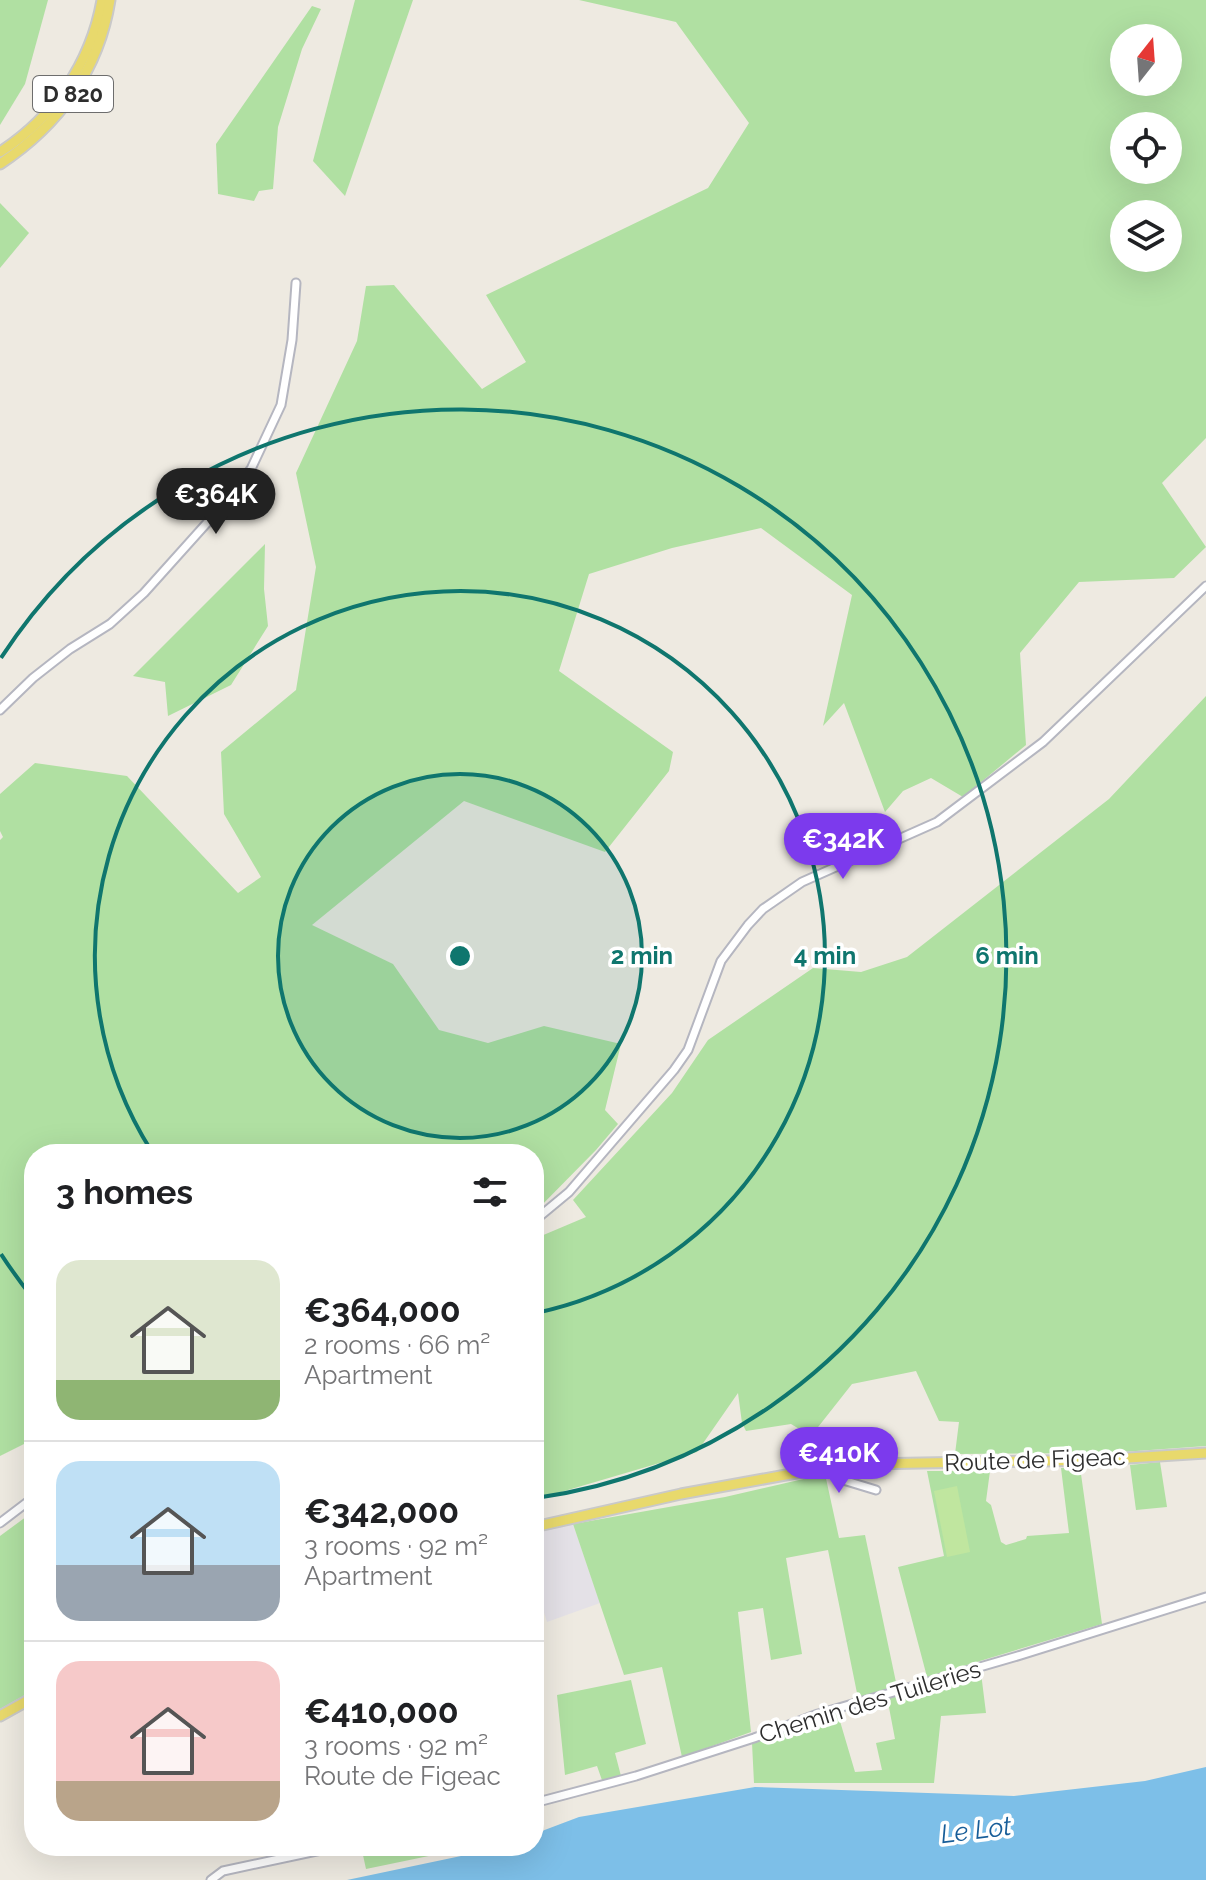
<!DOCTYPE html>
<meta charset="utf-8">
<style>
body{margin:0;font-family:Raleway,sans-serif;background:#f6f6f6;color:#202124;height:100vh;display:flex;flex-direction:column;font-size:30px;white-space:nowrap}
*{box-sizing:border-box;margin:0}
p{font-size:26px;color:#757577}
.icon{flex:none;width:44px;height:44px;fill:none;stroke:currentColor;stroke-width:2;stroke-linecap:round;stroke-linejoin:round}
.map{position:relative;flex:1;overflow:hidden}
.panel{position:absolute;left:24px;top:1144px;width:520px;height:712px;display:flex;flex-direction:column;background:#fff;border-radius:32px;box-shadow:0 8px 32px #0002}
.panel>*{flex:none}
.needle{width:52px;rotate:17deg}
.controls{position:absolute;left:1110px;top:24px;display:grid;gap:16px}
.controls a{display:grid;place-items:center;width:72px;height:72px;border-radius:50%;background:#fff;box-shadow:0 8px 32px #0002;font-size:40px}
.price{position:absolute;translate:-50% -68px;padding:0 18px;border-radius:28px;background:#7c3aed;color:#fff;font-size:26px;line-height:52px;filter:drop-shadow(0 2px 4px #0008)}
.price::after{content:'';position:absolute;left:50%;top:48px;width:24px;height:18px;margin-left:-12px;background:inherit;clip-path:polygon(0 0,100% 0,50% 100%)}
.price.selected{background:#222;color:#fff}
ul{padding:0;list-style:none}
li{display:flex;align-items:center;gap:24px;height:200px;padding:0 32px}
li+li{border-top:2px solid #e0e0e0}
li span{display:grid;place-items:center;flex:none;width:224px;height:160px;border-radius:24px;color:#555}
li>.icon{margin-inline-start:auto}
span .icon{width:96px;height:96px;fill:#fffc;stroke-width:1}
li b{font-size:34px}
h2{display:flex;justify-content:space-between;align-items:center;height:96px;padding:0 32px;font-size:34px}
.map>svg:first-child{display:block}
.industrial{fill:#e4e1e7}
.green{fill:#b0e0a2;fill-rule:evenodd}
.pitch{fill:#c0e69f}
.water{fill:#7dbfe8}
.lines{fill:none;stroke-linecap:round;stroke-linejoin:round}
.minor-casing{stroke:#b5b6c0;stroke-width:11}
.major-casing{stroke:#c9c9c9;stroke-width:13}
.minor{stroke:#fff;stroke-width:7}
.major{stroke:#e8d96c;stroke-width:9}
.ring{fill:none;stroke:#0f766e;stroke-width:4}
.labels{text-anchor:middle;stroke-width:7;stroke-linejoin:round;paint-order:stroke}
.shield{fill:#fff;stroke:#6d6d6d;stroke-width:2}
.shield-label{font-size:22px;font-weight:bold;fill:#2e2e2e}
.street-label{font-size:24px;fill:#2e2e2e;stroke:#fff}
.water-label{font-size:26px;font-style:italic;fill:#175d98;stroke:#fff}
.centre{fill:#0f766e;stroke:#fff;stroke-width:4}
.ring-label{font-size:24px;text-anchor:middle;font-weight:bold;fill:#0f766e;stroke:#fff;stroke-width:7;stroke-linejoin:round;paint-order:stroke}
</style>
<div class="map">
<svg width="1206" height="1880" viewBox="0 0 1206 1880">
<rect width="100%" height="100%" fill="#eeeae1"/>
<polygon class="industrial" points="573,1524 600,1603 547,1622 534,1582 534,1533"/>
<g class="green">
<polygon points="0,0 48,0 25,84 0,125"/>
<polygon points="355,0 413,0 345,196 313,161"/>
<path d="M579,0H1206V438L1162,483L1206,547L1174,578L1079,582L1020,653L1026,745L963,797L931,778L903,791L885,812L844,703L823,726L852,595L761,528L672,548L589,574L559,671L673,752L669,771L605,852L464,801L312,925L393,964L439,1030L488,1043L544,1026L621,1044L605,1110L618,1124L596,1150L534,1213V1154H34V1439L0,1456V840L3,837L0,831V794L35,763L127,776L238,893L261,877L224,814L221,752L296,690L316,567L296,473L357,341L366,286L394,285L482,389L526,362L486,295L708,188L749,123L676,22ZM1124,38H1168V82H1124ZM1124,126H1168V170H1124ZM1124,214H1168V258H1124Z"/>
<polygon points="312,6 321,9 302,49 278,127 273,189 259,191 254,201 218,194 216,144"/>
<polygon points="0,203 29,233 0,268"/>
<polygon points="265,544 264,589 268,626 231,685 168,716 165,682 133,676"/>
<polygon points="1206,696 1206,1446 1108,1453 955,1454 959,1422 939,1421 916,1371 852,1384 811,1436 791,1424 746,1431 742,1423 738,1393 697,1452 534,1500 534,1239 586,1217 573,1200 672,1093 708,1040 813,968 861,972 907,957 1109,799"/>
<polygon points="1160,1462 1167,1507 1136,1510 1130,1465"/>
<polygon points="1080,1467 1102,1624 927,1677 898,1567 944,1556 927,1471 990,1471 986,1501 991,1505 1001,1542 1006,1545 1026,1539 1027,1536 1069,1533 1061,1468"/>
<polygon points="825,1474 839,1538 865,1535 897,1687 858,1698 828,1550 786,1558 802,1654 771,1660 763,1608 738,1612 751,1732 682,1757 662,1667 624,1675 573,1524 725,1497"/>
<polygon points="34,1511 34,1690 0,1709 0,1536"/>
<polygon points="981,1673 986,1713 941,1716 934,1783 754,1783 752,1743 837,1711 855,1772 882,1770 876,1743 895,1739 887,1697"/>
<polygon points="631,1680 646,1744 615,1753 621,1776 603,1783 597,1766 565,1775 557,1695"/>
<polygon points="361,1846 477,1846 366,1869"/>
</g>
<polygon class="pitch" points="957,1486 970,1552 947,1557 934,1491"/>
<polygon class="water" points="1206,1767 1206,1880 347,1880 480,1852 492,1846 534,1846 534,1834 579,1817 755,1787 1014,1796 1145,1781"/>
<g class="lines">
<g class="minor-casing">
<g id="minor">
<polyline points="0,710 33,678 70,649 110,624 144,593 223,505 251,469 281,405 292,340 296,283"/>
<polyline points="534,1221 569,1192 674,1070 688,1050 721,961 748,925 763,909 802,882 937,822 1043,742 1206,586"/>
<polyline points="824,1468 843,1480 876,1490"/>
<polyline points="0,1523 34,1497"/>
<polyline points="534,1803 636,1776 754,1738 818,1714 1021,1655 1206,1597"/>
<polyline points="211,1880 223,1871 340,1846"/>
</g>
</g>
<g class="major-casing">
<g id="major">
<path d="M0,152C53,118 91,63 102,0"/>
<path d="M0,164C59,125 99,70 110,0"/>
<polyline points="534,1527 681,1494 824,1468 867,1464 1097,1460 1206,1453"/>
<polyline points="0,1716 34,1697"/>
</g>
</g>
<use href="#minor" class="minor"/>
<use href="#major" class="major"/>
</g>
<circle cx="460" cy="956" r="182" fill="#0f766e" fill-opacity=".12"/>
<g class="ring">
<circle cx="460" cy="956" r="182"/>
<path d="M152 1152A365 365 0 1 1 536 1313"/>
<path d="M32 1297A547 547 0 0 1 1 1254M1 658A547 547 0 1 1 536 1498"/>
</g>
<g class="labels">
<rect class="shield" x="33" y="76" width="80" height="36" rx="6"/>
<g class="shield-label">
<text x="73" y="102">D 820</text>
</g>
<g class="street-label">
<text transform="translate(1035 1460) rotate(-2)" y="8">Route de Figeac</text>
<text transform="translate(870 1702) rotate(-17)" y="8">Chemin des Tuileries</text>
</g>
<g class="water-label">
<text transform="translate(976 1830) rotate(-7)" y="9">Le Lot</text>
</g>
</g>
<circle cx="460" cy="956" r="12" class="centre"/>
<g class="ring-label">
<text x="642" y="964">2 min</text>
<text x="825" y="964">4 min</text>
<text x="1007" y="964">6 min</text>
</g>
</svg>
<div class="controls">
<a><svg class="needle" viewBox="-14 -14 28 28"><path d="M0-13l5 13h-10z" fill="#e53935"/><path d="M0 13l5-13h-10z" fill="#757577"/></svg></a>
<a><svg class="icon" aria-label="locate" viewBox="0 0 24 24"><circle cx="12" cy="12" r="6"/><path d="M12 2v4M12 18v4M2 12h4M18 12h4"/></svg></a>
<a><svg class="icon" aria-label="layers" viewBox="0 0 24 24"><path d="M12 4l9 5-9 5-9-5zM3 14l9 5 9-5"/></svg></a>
</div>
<b class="price selected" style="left:216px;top:536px">€364K</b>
<b class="price" style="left:843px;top:881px">€342K</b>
<b class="price" style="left:839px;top:1495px">€410K</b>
<section class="panel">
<h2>3 homes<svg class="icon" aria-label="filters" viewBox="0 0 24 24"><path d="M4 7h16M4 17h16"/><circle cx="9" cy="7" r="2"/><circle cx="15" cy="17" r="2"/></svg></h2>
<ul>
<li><span style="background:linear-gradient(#dfe7d0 75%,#8fb573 0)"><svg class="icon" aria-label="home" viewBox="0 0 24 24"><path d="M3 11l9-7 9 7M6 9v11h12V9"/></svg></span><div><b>€364,000</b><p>2 rooms · 66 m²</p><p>Apartment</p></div></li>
<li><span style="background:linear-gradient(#bfe0f5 65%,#9aa5b1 0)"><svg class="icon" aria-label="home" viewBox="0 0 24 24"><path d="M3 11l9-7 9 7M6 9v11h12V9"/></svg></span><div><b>€342,000</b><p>3 rooms · 92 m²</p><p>Apartment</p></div></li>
<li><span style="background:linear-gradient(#f6c9c9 75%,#b9a48a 0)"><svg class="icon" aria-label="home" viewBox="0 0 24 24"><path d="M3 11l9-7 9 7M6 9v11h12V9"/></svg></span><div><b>€410,000</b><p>3 rooms · 92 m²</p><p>Route de Figeac</p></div></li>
</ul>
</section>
</div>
